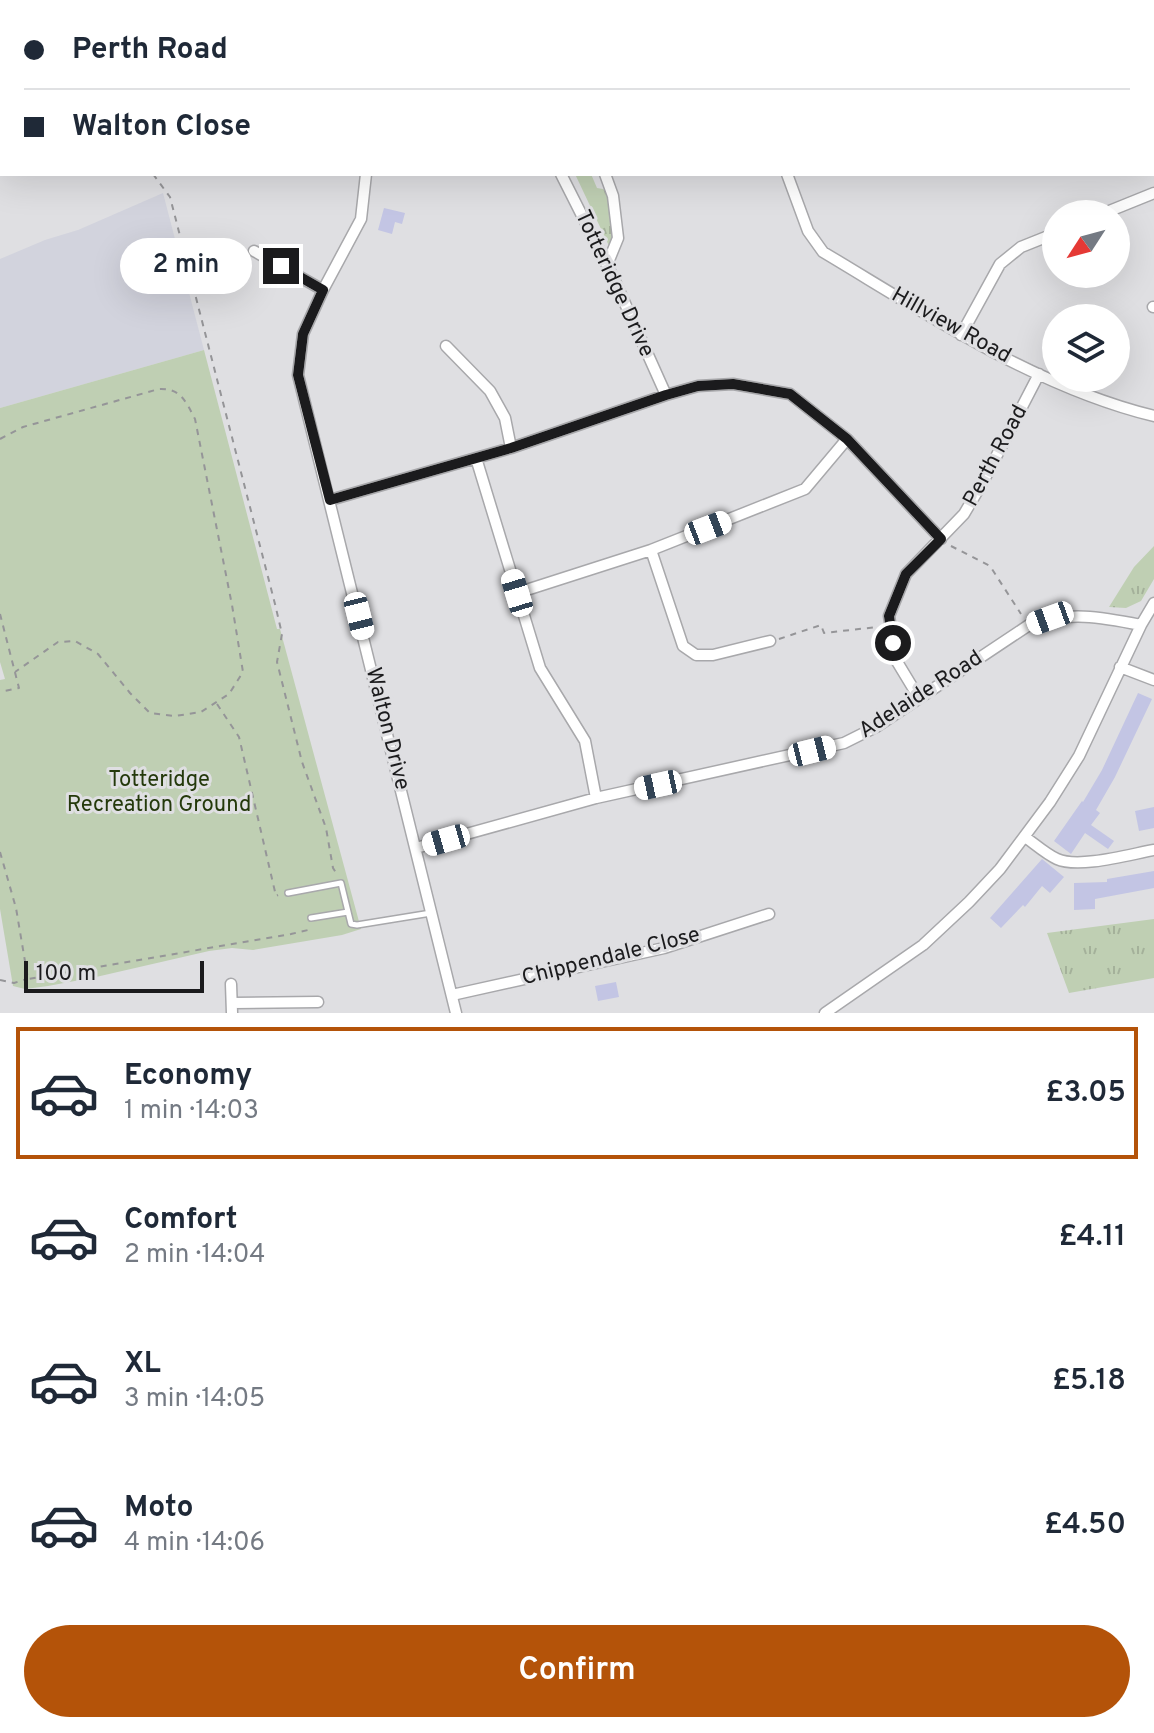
<!DOCTYPE html>
<meta charset="utf-8">
<style>
:root{--surface:#fff;--page:#f2f2f3;--text:#1f2937;--muted:#747a83;--line:#e0e1e3;--accent:#b45309}
body{margin:0;font-family:Overpass,sans-serif;background:var(--page);color:var(--text);height:100vh;display:flex;flex-direction:column;font-size:30px;white-space:nowrap}
*{box-sizing:border-box;margin:0}
p{font-size:26px;color:var(--muted)}
.icon{flex:none;width:44px;height:44px;fill:none;stroke:currentColor;stroke-width:2;stroke-linecap:round;stroke-linejoin:round}
.map{position:relative;height:1013px;overflow:hidden}
.drawer{display:flex;flex-direction:column;background:var(--surface);flex:1}
.drawer>*{flex:none}
.top-card{position:absolute;left:0px;top:0px;width:1154px;height:176px;box-shadow:0 8px 32px #0002;display:grid;align-content:center;height:176px;padding:0 24px;background:var(--surface)}
.needle{width:52px;rotate:234deg}
.fabs{position:absolute;left:1042px;top:200px;display:grid;gap:16px}
.fabs a{display:grid;place-items:center;width:88px;height:88px;border-radius:50%;background:var(--surface);box-shadow:0 8px 32px #0002;font-size:40px}
.scale{position:absolute;left:24px;bottom:20px;width:180px;box-sizing:border-box;padding-left:8px;border:4px solid #1b1b1d;border-top:0;font-size:22px;line-height:28px;white-space:nowrap;color:#1b1b1d;-webkit-text-stroke:6px #dfdfe2;paint-order:stroke}
.end{position:absolute;width:36px;height:36px;margin:-18px;border:10px solid #1b1b1d;background:#fff;box-shadow:0 0 0 4px #fff}
.from{border-radius:50%}
.bubble{position:absolute;height:56px;border-radius:28px;background:var(--surface);box-shadow:0 8px 32px #0002;font-size:26px;font-weight:600;line-height:56px;text-align:center}
.car{position:absolute;width:24px;height:48px;margin:-24px -12px;border-radius:10px;box-shadow:0 0 6px 2px #0007;background:linear-gradient(#fff 24%,#345 0 40%,#fff 0 76%,#345 0 86%,#fff 0)}
.top-card b{display:flex;align-items:center;gap:28px;height:76px;font-size:30px}
.top-card b+b{border-top:2px solid var(--line)}
.top-card i{width:20px;height:20px;background:var(--text)}
ul{padding:14px 0 0;list-style:none}
li{display:flex;align-items:center;gap:24px;height:132px;margin:0 16px 12px;padding:0 8px;border:4px solid transparent;border-radius:0px}
li div{flex:1}
li b{display:block;font-size:30px}
li em{font-style:normal;font-weight:600}
li.active{border-color:var(--accent)}
li>.icon{width:72px;height:72px;stroke-width:1.5}
.primary-button{display:flex;gap:16px;margin-top:auto;padding:16px 24px}
.primary-button a{flex:1;height:92px;border-radius:48px;background:var(--accent);color:#fff;font-size:32px;font-weight:600;line-height:92px;text-align:center}
.map>svg:first-child{display:block}
</style>
<div class="map">
<svg width="1154" height="1013" viewBox="0 0 1154 1013">
<defs>
<pattern id="grass-tufts" width="24" height="20" patternUnits="userSpaceOnUse" patternTransform="scale(2)"><rect width="24" height="20" fill="#bfcfb3"/><path d="M3 7l-1-3M5 7V3M7 7l1-3M15 17l-1-3M17 17v-4M19 17l1-3" fill="none" stroke="#a4b19a"/></pattern>
</defs>
<rect width="100%" height="100%" fill="#dfdfe2"/>
<path fill="#d2d3dd" d="M163,193L204,350L0,408V259L45,240L78,230Z"/>
<path fill="url(#grass-tufts)" d="M575,174H591L597,188L603,189L607,193L617,242L610,248Z
M1154,546V579L1141,601L1126,608L1109,607L1134,567Z
M1154,919V978L1069,993L1047,933Z"/>
<path fill="#bfcfb3" d="M204,350L277,629H280L361,929L342,935L253,950L232,948L209,951L96,977L48,986L25,989L13,986L0,909V680L5,679L0,662V408Z"/>
<path fill="#c3c5e4" d="M384,208L405,213L402,224L395,222L392,234L378,230Z
M1138,693L1152,699L1115,777L1096,810L1100,813L1091,825L1114,841L1108,849L1085,833L1071,854L1054,841L1082,801L1083,802L1102,770Z
M1154,807V828L1139,831L1135,811Z
M1042,859L1064,877L1050,893L1042,886L1025,907L1023,905L1001,928L990,918Z
M1154,871V888L1095,899V909L1074,910V883L1107,882V879Z
M616,982L619,997L598,1001L595,986Z"/>
<g fill="none" stroke-linecap="round" stroke-linejoin="round">
<defs>
<path id="service" d="M288,893L341,883L351,924L357,925L431,913
M311,918L348,912"/>
<path id="minor" d="M127,0L128,2
M290,0L291,2
M483,0L484,2
M711,0L712,2
M911,0V2
M1148,2L1153,0
M0,162L2,161
M366,174L361,219L323,290L303,334L298,375L456,1013
M561,174L614,279L666,395
M605,174L613,196L618,238L607,265
M787,174L808,231L823,252C927,314 1035,387 1154,416
M1102,214L1154,193
M254,251L323,290
M1153,307H1154
M961,335L1000,264L1021,247L1056,233
M446,346L490,391L505,418L511,448
M476,458L540,668L585,741L596,798
M330,500L511,448L666,395L698,386L733,384L790,394L847,439L941,539
M651,550L683,646L696,655H713L770,641
M517,593L651,550L805,489L847,439
M1120,667L1154,680
M919,698L896,660L889,616L906,574L964,514L984,480L1039,374
M1025,837C1035,844 1046,854 1057,859C1079,869 1131,854 1154,850
M416,848L596,798L844,743L876,727L1029,625C1068,611 1101,617 1141,625
M231,984L232,1013
M452,995L664,948L769,914
M233,1003L318,1002
M825,1013L923,945L969,902L1000,869L1050,802L1079,756L1141,625L1154,603"/>
</defs>
<use href="#service" stroke="#a8a8ab" stroke-width="8"/>
<use href="#minor" stroke="#a8a8ab" stroke-width="13"/>
<path stroke="#959598" stroke-width="2" stroke-dasharray="6 6" stroke-linecap="butt" d="M36,0V2
M153,174L170,197L275,604L282,634L277,662L302,762L326,828L333,868L338,876
M193,285L249,259
M0,439L23,427L159,389C181,388 186,402 195,419L232,605L243,672L229,694L201,712L175,716L150,713L130,693L98,654L75,641L58,642L15,672
M951,546L990,566L1021,614
M0,614L19,688L0,692
M779,639L821,625L824,633L877,627
M217,704L239,737L276,896L278,895
M0,852L16,908L28,979L291,934L308,930V927
M0,980L14,983L27,979"/>
<use href="#service" stroke="#fff" stroke-width="5"/>
<use href="#minor" stroke="#fff" stroke-width="10"/>
</g>
<g fill="none" stroke-linecap="round" stroke-linejoin="round">
<path stroke="#1b1b1d" stroke-width="10" d="M281,266L323,290L303,334L298,375L330,500L511,448L666,395L698,386L733,384L790,394L847,439L941,539L906,574L889,616L893,643"/>
</g>
<g text-anchor="middle" dominant-baseline="central" stroke-width="6" stroke-linejoin="round" paint-order="stroke">
<g font-size="22" fill="#1b1b1d" stroke="#dfdfe2">
<text transform="translate(614 284) rotate(65)">Totteridge Drive</text>
<text transform="translate(951 326) rotate(29)">Hillview Road</text>
<text transform="translate(996 456) rotate(-62)">Perth Road</text>
<text transform="translate(921 695) rotate(-33)">Adelaide Road</text>
<text transform="translate(387 729) rotate(76)">Walton Drive</text>
<text transform="translate(611 957) rotate(-14)">Chippendale Close</text>
</g>
<g font-size="22" fill="#24390b" stroke="#dfdfe2">
<text x="159" y="780">Totteridge<tspan x="159" dy="25">Recreation Ground</tspan></text>
</g>
</g>
</svg>
<div class="fabs">
<a><svg class="needle" viewBox="-14 -14 28 28"><path d="M0-13l5 13h-10z" fill="#e53935"/><path d="M0 13l5-13h-10z" fill="#747a83"/></svg></a>
<a><svg class="icon" aria-label="layers" viewBox="0 0 24 24"><path d="M12 4l9 5-9 5-9-5zM3 14l9 5 9-5"/></svg></a>
</div>
<div class="scale">100 m</div>
<i class="end from" style="left:893px;top:643px"></i>
<i class="end" style="left:281px;top:266px"></i>
<div class="bubble" style="left:120px;top:238px;width:132px">2 min</div>
<i class="car" style="left:708px;top:528px;rotate:69deg"></i>
<i class="car" style="left:517px;top:593px;rotate:343deg"></i>
<i class="car" style="left:359px;top:616px;rotate:166deg"></i>
<i class="car" style="left:1050px;top:618px;rotate:250deg"></i>
<i class="car" style="left:812px;top:751px;rotate:76deg"></i>
<i class="car" style="left:658px;top:785px;rotate:258deg"></i>
<i class="car" style="left:446px;top:840px;rotate:254deg"></i>
<div class="top-card">
<b><i class="from"></i>Perth Road</b>
<b><i></i>Walton Close</b>
</div>
</div>
<section class="drawer">
<ul>
<li class="active"><svg class="icon" aria-label="car" viewBox="0 0 24 24"><path d="M5 17H2v-5l4-1 3-4h7l3 4 3 1v5h-3M9 17h6M6 11h13"/><circle cx="7" cy="17" r="2"/><circle cx="17" cy="17" r="2"/></svg><div><b>Economy</b><p>1 min · 14:03</p></div><em>£3.05</em></li>
<li><svg class="icon" aria-label="car" viewBox="0 0 24 24"><path d="M5 17H2v-5l4-1 3-4h7l3 4 3 1v5h-3M9 17h6M6 11h13"/><circle cx="7" cy="17" r="2"/><circle cx="17" cy="17" r="2"/></svg><div><b>Comfort</b><p>2 min · 14:04</p></div><em>£4.11</em></li>
<li><svg class="icon" aria-label="car" viewBox="0 0 24 24"><path d="M5 17H2v-5l4-1 3-4h7l3 4 3 1v5h-3M9 17h6M6 11h13"/><circle cx="7" cy="17" r="2"/><circle cx="17" cy="17" r="2"/></svg><div><b>XL</b><p>3 min · 14:05</p></div><em>£5.18</em></li>
<li><svg class="icon" aria-label="car" viewBox="0 0 24 24"><path d="M5 17H2v-5l4-1 3-4h7l3 4 3 1v5h-3M9 17h6M6 11h13"/><circle cx="7" cy="17" r="2"/><circle cx="17" cy="17" r="2"/></svg><div><b>Moto</b><p>4 min · 14:06</p></div><em>£4.50</em></li>
</ul>
<div class="primary-button"><a>Confirm</a></div>
</section>
